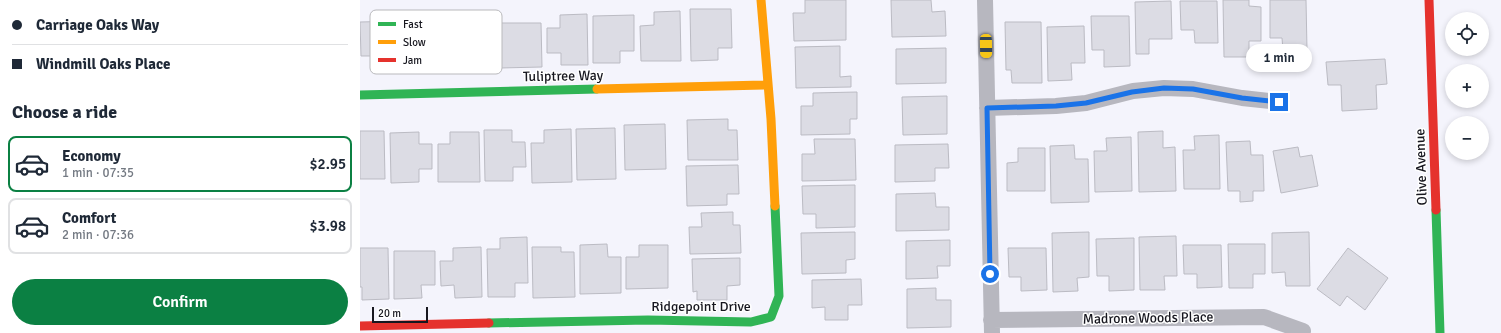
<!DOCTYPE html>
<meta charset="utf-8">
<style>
:root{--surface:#fff;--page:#f6f6f7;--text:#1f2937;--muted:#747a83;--line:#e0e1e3;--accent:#0b8043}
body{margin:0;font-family:Signika,sans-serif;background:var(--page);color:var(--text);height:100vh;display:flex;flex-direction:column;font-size:15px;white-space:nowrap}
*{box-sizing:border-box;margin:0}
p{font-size:13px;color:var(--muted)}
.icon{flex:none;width:22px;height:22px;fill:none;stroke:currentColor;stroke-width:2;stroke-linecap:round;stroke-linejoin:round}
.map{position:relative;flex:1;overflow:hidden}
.details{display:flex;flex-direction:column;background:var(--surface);width:360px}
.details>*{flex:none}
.guide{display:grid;align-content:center;height:88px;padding:0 12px;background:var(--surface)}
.buttons{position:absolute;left:1085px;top:12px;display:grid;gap:8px}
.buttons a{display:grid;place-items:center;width:44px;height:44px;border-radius:50%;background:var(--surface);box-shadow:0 2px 6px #0003;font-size:20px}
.scale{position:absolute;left:12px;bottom:10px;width:56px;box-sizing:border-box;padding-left:4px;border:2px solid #17171f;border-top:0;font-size:11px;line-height:14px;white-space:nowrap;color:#17171f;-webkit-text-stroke:3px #fff;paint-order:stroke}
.end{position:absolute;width:18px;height:18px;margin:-9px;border:5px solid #1a73e8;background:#fff;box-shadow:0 0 0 2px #fff}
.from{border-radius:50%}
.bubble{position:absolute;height:28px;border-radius:14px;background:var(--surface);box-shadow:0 2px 6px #0003;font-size:13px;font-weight:600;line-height:28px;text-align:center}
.car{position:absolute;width:12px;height:24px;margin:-12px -6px;border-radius:5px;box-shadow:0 0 3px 1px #0007;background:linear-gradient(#f5c518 24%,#345 0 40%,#f5c518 0 76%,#345 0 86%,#f5c518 0)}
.guide b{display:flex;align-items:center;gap:14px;height:38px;font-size:15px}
.guide b+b{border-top:1px solid var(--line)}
.guide i{width:10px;height:10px;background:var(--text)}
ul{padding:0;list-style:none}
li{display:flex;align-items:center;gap:12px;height:56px;margin:0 8px 6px;padding:0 4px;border:2px solid var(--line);border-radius:8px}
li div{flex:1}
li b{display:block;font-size:15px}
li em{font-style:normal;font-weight:600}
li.current{border-color:var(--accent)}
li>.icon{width:36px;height:36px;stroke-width:1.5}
h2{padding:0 12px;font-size:18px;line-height:48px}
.action{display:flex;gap:8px;margin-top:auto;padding:8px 12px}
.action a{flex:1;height:46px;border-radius:24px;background:var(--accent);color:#fff;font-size:16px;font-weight:600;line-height:46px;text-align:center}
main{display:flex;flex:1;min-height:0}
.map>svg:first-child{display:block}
</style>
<main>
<section class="details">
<div class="guide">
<b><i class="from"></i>Carriage Oaks Way</b>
<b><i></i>Windmill Oaks Place</b>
</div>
<h2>Choose a ride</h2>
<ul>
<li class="current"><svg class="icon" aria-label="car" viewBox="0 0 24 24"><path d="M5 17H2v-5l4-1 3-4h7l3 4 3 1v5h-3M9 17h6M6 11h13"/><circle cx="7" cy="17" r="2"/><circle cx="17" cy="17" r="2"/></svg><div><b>Economy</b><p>1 min · 07:35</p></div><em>$2.95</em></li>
<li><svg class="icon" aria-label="car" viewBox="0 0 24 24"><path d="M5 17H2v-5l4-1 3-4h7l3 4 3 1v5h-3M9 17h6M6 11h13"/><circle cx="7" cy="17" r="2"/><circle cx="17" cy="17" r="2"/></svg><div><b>Comfort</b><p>2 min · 07:36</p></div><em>$3.98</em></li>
</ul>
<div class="action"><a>Confirm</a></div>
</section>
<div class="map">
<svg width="1141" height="333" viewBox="0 0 1141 333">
<rect width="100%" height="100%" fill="#f4f4fc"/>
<path fill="#dcdce4" stroke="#bbbbc3" d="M445,0H486V40L434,41L433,13H445Z
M531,0H571L572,12L585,11L586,36L532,37Z
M863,0H889V6L901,7V41H889V57H864Z
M910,0H946L947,50H923L922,38H910Z
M811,1L812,39H789V54H776L775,2Z
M820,1H857L858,43H835L834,30H821Z
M330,9H371L372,48H358V60L331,61Z
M320,11L321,61H281L280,26L294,25V12Z
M227,14L228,65H201V53H187V28H200V15Z
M274,15V51H260V63H233V16Z
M731,16H769L770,66L744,67V50H732Z
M41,21V69H15V56H1L0,22Z
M645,22H681L682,83H652L651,70H646Z
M139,23H181L182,67L140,68Z
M724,26L725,63H711L712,80L688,81L687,27Z
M480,46V77L491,76V87L436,88L435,47Z
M586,48V83L536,84V49Z
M1025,59L1027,84L1016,85L1017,109L982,111L981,85H968L966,62Z
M497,92V119H490V134L441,135V106H453V93Z
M587,96V134L543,135L542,97Z
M368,119V130H377L378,160H328L327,120Z
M305,124L306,169L265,170L264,125Z
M255,128L256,179L217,180L216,129Z
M211,129L212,182L172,183L171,143H184V130Z
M124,130H152V142H165L166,167H153V181H125Z
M0,131H24L25,179H0Z
M803,131V148L815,147L816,191L779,192L778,132Z
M59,132V144H72V169H59V182L31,183L30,133Z
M90,132H119L120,182H78V144H90Z
M859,135L860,189H824L823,150H835L834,136Z
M771,137L772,191L735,192L734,151H747L746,138Z
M454,139H495L496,180L442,181V154H455Z
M890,141L891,155H903L904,191H893V201L880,202V191H868L866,142Z
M588,144L589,168H575V181L535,182V145Z
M714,145L715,159H728L729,202L691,203L690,146Z
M938,147L940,157L952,155L958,186L921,193L913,151Z
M658,148H685V191H647V163L658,162Z
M378,165L379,194H367V205L327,206L326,166Z
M495,185V227L456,228V214H443L442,186Z
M575,193L576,207H589V230L536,231V194Z
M373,212V225H380L381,253L330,254L329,227H342L341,213Z
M495,232V259L486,260V273L442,274L441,233Z
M729,232V277L717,278L718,291L693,292L692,233Z
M949,232L950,286H926L925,272L912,273V233Z
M816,236L817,276H804L805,290H780L779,237Z
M167,237L168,283H155V297H128L127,249H140V238Z
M774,238V290L749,291V276H737L736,239Z
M590,240V266H577L578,278L546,279V241Z
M247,244L248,257H261V293L220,294V245Z
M868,244H905V274H893V288H869Z
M279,245H308V288L266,289V257H279Z
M823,245H861L862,287L837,288V274H824Z
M121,247L122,297L95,298L94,285L81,286L80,261H93V248Z
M172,247H201V252H214L215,297L173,298Z
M0,248H28L29,299L2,300V287H0Z
M648,248H686L687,290L661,291V277H649Z
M988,248L1028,278L1005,310L987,296L980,306L957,289Z
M34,251H75V285H61L62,298L34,299Z
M380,258V285L367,286V300H337V291L333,292L332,259Z
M501,279L502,305H488V320H465V307L452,308V280Z
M576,288V300H591V327L547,328V289Z"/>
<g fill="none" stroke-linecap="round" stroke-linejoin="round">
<path stroke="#b7b7bf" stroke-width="16" d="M625,0L632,333
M627,108L696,106L726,103L773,91L804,88L833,89L882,98L919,102
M631,320L904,317L943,331"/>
<path stroke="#30b455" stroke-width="9" d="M0,95L237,89
M1076,210L1080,333
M129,323L288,320L391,322L411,317L419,296L415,206"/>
<path stroke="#ff9f0a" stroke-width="9" d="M401,0L411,119L415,206
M237,89L407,85"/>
<path stroke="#e5322d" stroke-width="9" d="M1069,0L1076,210
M0,326L129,323"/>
</g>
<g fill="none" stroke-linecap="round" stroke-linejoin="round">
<path stroke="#1a73e8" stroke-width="5" d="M630,274L627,108L696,106L726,103L772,92L804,88L833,89L882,98L919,102"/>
</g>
<g text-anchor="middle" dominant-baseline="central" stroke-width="3" stroke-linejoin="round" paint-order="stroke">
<g font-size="14" fill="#17171f" stroke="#fff">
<text transform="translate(203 76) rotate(-1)">Tuliptree Way</text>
<text transform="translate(1061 167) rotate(-92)">Olive Avenue</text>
<text x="341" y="306">Ridgepoint Drive</text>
<text transform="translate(788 318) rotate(-1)">Madrone Woods Place</text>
</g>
</g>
<rect x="10" y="10" width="132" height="64" rx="6" fill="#fff" stroke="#b9b9bc" stroke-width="1"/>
<rect x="18" y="22" width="18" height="4" fill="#30b455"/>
<rect x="18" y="40" width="18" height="4" fill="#ff9f0a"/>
<rect x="18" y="58" width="18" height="4" fill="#e5322d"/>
<g font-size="11" fill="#17171f">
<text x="43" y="28">Fast</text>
<text x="43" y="46">Slow</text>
<text x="43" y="64">Jam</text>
</g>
</svg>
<div class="buttons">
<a><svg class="icon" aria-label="locate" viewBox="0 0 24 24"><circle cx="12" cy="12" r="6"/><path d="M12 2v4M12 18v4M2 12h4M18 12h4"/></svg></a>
<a>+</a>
<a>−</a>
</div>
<div class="scale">20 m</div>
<i class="end from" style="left:630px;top:274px"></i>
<i class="end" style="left:919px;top:102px"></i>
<div class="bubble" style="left:886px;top:44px;width:66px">1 min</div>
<i class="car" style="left:626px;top:46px;rotate:179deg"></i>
</div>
</main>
